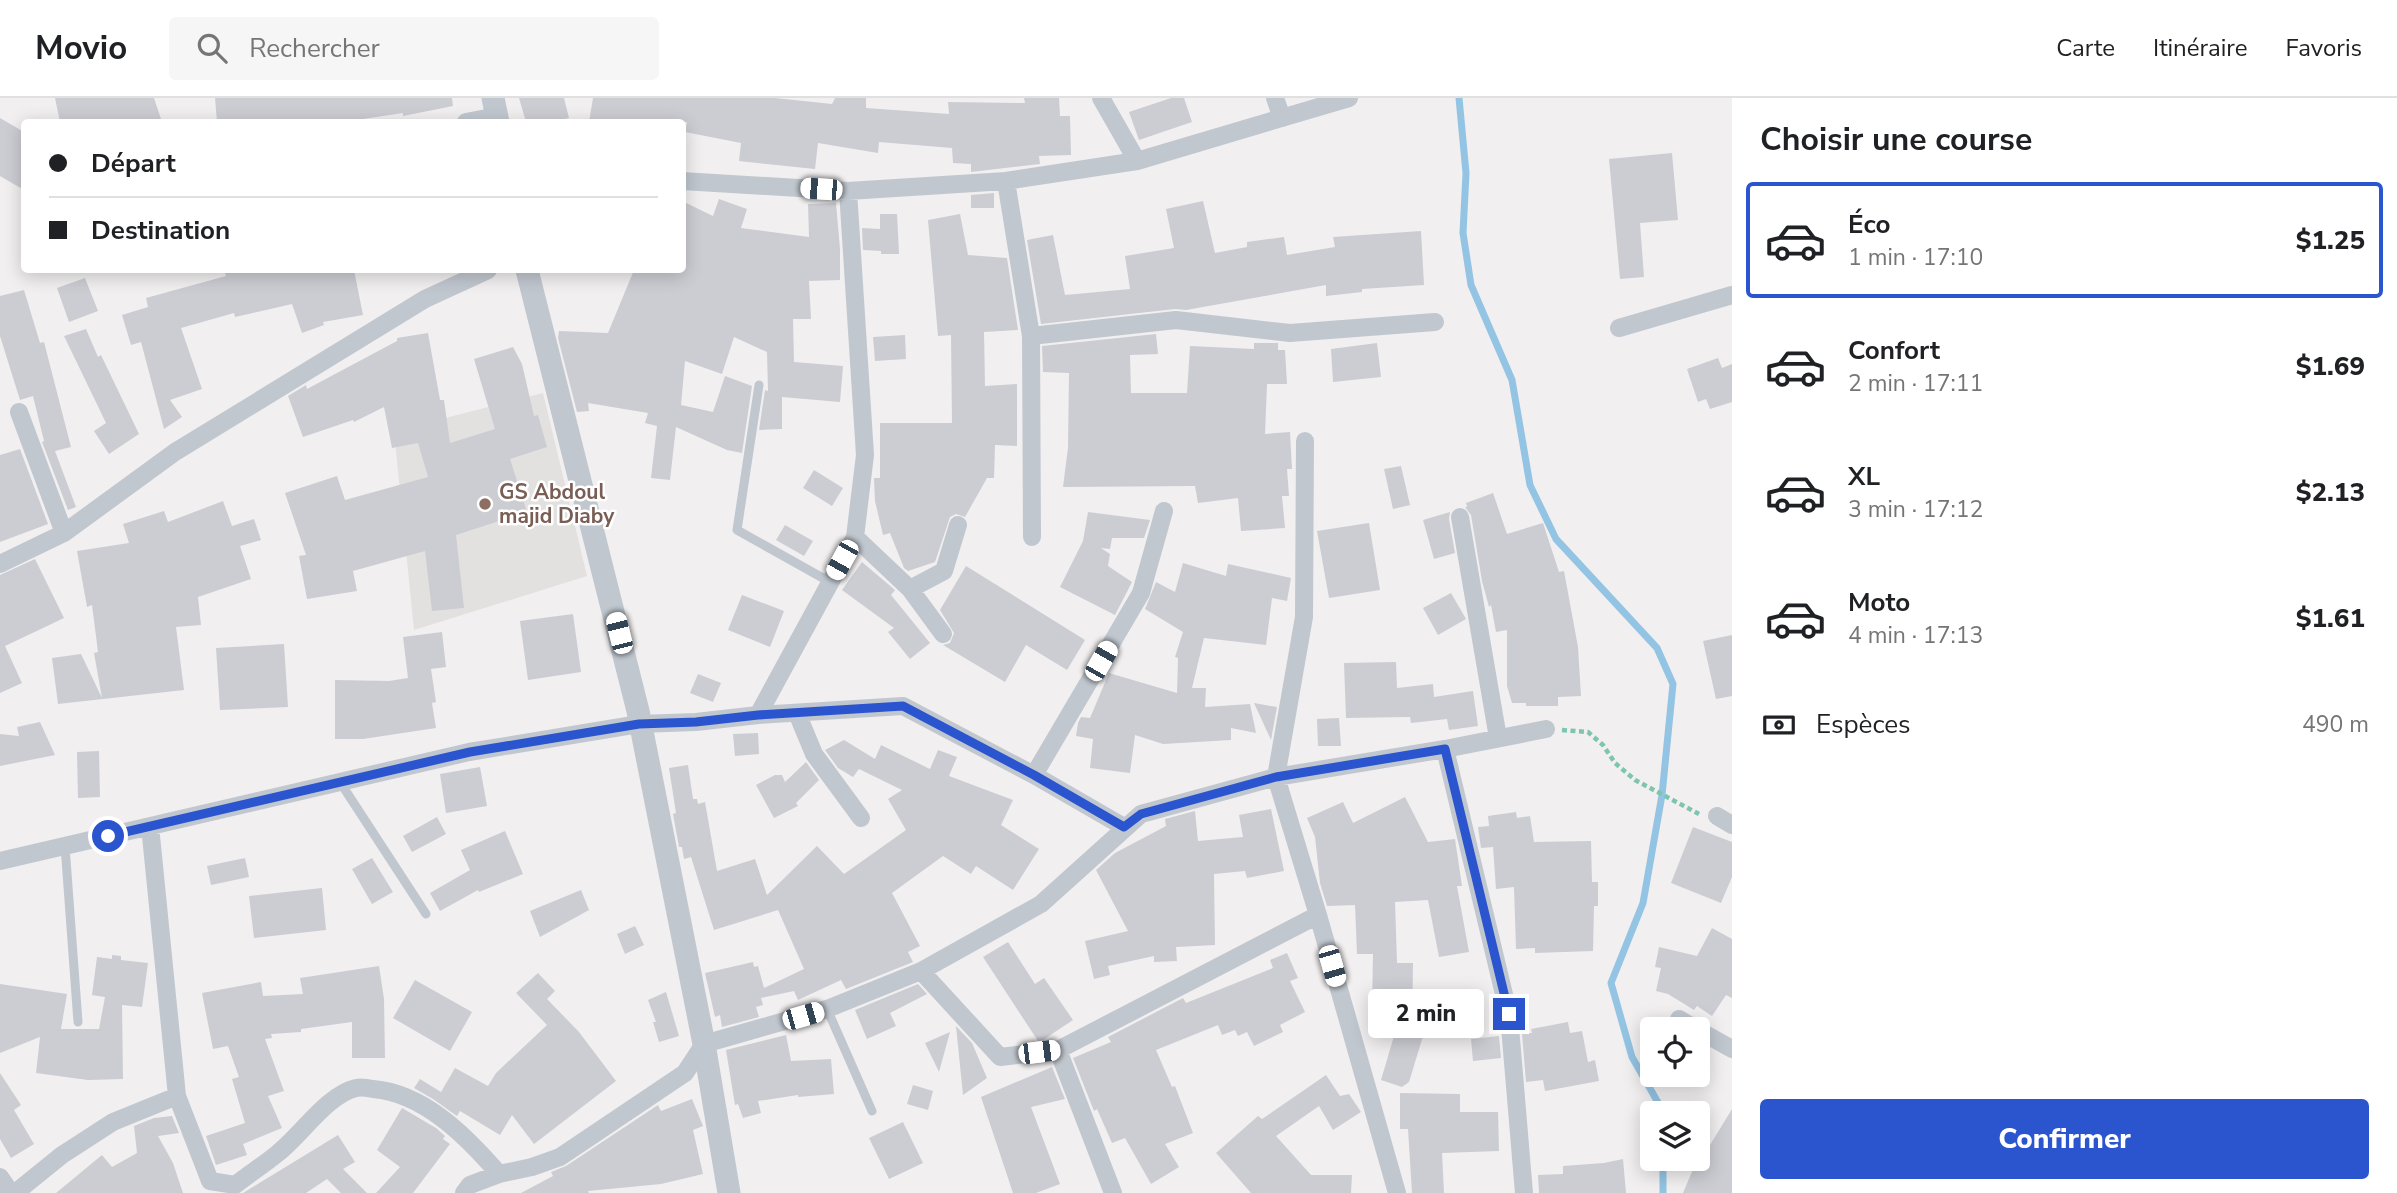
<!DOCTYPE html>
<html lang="fr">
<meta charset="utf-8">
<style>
:root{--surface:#fff;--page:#f6f6f6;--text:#202124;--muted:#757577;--line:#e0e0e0;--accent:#2b54cf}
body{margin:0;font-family:"Nunito Sans",sans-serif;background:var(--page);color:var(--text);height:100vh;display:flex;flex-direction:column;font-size:26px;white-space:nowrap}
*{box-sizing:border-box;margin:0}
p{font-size:23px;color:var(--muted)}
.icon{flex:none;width:38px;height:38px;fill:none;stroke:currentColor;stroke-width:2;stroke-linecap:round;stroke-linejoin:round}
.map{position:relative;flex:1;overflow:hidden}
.details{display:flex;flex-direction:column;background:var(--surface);width:665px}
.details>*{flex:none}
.hud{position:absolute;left:21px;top:21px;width:665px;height:154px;border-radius:7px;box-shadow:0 4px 18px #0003;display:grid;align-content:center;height:154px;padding:0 28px;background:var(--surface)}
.fabs{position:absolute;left:1640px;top:919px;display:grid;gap:14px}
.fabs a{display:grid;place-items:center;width:70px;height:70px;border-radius:7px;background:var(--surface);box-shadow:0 4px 18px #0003;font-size:35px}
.end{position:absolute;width:32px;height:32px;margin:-16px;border:9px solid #2b54cf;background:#fff;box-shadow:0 0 0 4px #fff}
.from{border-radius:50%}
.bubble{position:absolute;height:49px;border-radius:7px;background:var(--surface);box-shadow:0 4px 18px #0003;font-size:23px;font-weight:800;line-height:49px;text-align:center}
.car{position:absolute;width:21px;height:42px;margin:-21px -10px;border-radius:9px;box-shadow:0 0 5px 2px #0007;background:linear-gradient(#fff 24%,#345 0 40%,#fff 0 76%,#345 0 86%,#fff 0)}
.hud b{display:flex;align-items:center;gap:24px;height:66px;font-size:26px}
.hud b+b{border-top:2px solid var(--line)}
.hud i{width:18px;height:18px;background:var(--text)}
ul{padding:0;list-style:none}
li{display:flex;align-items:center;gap:21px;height:116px;margin:0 14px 10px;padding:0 14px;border:4px solid transparent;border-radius:7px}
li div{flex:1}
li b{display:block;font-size:26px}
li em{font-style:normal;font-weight:800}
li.active{border-color:var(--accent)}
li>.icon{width:63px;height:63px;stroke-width:1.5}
h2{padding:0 28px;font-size:32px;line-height:84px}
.pay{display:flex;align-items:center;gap:18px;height:77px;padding:0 28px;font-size:26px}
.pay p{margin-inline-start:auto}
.cta{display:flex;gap:14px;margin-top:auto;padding:14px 28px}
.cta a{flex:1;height:80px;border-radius:7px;background:var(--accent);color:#fff;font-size:28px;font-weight:800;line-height:80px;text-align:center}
header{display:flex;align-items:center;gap:42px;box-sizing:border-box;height:98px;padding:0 35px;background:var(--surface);border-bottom:2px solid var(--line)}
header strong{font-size:33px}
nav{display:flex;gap:38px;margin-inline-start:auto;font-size:24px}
.search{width:490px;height:63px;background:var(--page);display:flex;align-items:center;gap:18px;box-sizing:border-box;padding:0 24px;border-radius:7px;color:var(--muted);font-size:26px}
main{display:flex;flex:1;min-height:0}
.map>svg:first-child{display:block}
</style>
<header>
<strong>Movio</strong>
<div class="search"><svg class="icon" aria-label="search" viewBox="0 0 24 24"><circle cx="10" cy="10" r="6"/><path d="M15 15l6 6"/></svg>Rechercher</div>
<nav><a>Carte</a><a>Itinéraire</a><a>Favoris</a></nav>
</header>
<main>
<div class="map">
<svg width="1732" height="1095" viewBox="0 0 1732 1095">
<rect width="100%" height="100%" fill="#f1efef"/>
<path fill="#e2e1e0" d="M543,295L587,478L414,532L394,333Z"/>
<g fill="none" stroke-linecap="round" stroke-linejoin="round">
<path stroke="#93c4e3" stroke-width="7" d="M1459,0L1466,75L1463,135L1471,187L1512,282L1530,387L1556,441L1657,550L1673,586L1662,697L1643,805L1611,885L1632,959L1664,1015
M1663,1095V1060"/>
</g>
<path fill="#cccdd3" d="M55,0H154L161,21L150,24H60Z
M215,0H452L453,8L403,18V15L343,24H217Z
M519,0H564L569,20L550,24H526Z
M593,0H775L832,6L835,0H866V10L949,16L948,4L1025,5L1024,0H1059L1060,18H1070L1071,57L1039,58L1040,66L971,74V66L953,65L952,50L879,44L878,55L818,45L815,71L739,63L741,45L685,34L687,24H589Z
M1171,0H1184L1192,24L1139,42L1129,14Z
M0,20L24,34V92L0,78Z
M1672,55L1678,122L1640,125L1644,179L1620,181L1609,61Z
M994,95V110H971V97Z
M719,101L747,111L741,130L809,139L808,106L836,105L840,151V182L809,183L811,221H793L794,264L843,268L840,304L782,299V331L759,332L765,292L768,293L767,254L734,239L722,276L685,263L681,307L713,314L725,278L752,288L742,355L727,352L676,329L670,382L651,380L657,328L645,325L648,315L588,305L589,313L577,314L558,240L559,233L608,235L634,172H682V103L713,118Z
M1203,103L1215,155L1247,149V144L1284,139L1287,157L1335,149L1333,139L1421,133L1424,187L1362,191V194L1326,198V187L1186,212L1175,211L1041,226L1027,142L1053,137L1065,197L1130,191L1125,158L1174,150L1166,111Z
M880,116H897L899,156H881V153L863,152L862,130L880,131Z
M960,116L968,157L1007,160L1018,232L984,234L985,288L1017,286V348L995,347L994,380H987L965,419L956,416L950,419L935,464L908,473L904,470L890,435L883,437L875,403L874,380H880V325H952L951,237L938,238L928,122Z
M224,172H354L363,217L323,224L324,227L302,235L292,206L235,219L234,215L181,230L202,291L170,302L182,319L164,331L141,244L131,247L122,217L148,209L146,200L226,178Z
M85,180L98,213L69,224L57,190Z
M24,192L40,245L44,244L71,349L55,353L76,409L68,412L42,344L44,343L33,298L20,302L0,238V198Z
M86,231L98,259L101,257L139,336L109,356L94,333L106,325L64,238Z
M428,235L440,302H444L450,345L495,331L474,261L513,249L522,266L534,318L538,317L547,349L510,361L527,414L456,437L464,510L432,513L425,453L353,473L357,493L307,501L299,458L306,457L285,395L337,378L345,402L428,379L418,345L392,350L384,309L354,324L353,322L303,339L288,298L306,287L307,291L397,243V240Z
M1156,236L1158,256L1130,257L1131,295H1187L1190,248L1254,251V245H1278V252H1285L1287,286H1267L1265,336L1290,334L1292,371H1287L1289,398H1282L1285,430L1241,433L1238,400L1198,405L1195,388L1063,389L1068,350L1069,275L1043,274L1042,248Z
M905,237L906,261L875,263L873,239Z
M1377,245L1381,279L1333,284L1331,251Z
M1718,260L1722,270L1732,266V304L1710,311L1706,301L1698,304L1687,271Z
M20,351L48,426L0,444V357Z
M1401,368L1410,407L1393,411L1384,371Z
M814,372L843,390L832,408L803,390Z
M1493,395L1507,436L1543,425L1559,474L1564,473L1578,549L1581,598L1558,599V608H1526V605H1512L1507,588V532L1496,534L1491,507L1489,509L1482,483L1471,417L1465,409H1467L1466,405Z
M223,403L232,428L254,421L261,442L240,448L251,481L198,499L201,527L176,529L184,592L58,606L52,560L81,556L102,600L94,555L98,554L92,507L87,509L77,453L129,445L123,426L164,413L168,424Z
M1088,414L1150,422L1144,440H1112L1110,451L1101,450L1110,456L1108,468L1132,484L1115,517L1060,489L1083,443Z
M1450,414L1449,421L1455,455L1434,461L1423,422Z
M1369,425L1380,492L1329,500L1317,433Z
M785,427L813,443L804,458L776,442Z
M35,461L64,520L5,548L22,585L0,595V477Z
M862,464L895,492L891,497L930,545L910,561L888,534L894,530L842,492Z
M1183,465L1226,478L1228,466L1291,480L1287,503L1272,500L1266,547L1204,540L1192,590H1206L1205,609L1250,606L1256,635L1231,630V642L1163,646L1135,637L1130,675L1090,670L1093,641L1076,638L1078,625L1081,619L1090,620L1109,575L1177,595L1178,560L1175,559L1183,534L1145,511L1156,484L1175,494Z
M966,468L1085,542L1067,572L1026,547L1005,584L943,547L950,545L954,535L940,512Z
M1451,495L1466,521L1438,537L1423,510Z
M742,497L784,513L770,549L728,532Z
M573,516L581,574L528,582L520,523Z
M442,534L446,569L431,571L436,604L432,605L436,630L363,641H335V582L389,583L408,580L403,539Z
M1732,537V598L1716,601L1703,543Z
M284,546L288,609L220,612L216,550Z
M1396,564L1397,590L1433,586L1434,599L1473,593L1478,628L1449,632L1447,621L1411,625L1410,619L1346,620L1344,565Z
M698,576L721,585L713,604L690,595Z
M1254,605L1277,609L1271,642Z
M1339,620L1341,648H1318L1317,621Z
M40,624L55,657L0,668V636L19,638L17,629Z
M758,635L759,656L735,658L733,636Z
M844,642L875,661L881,647L930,671L938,652L957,659L949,678L1013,702L1001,727L1039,751L1013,792L976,768L971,776L943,758L892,795L920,848L908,854L913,864L846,891L841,882L798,902L794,893L761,900L763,907L756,909L759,919L722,929L720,917L715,919L705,875L753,864L754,869L758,868L764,890L804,871L778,812L714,832L691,759L684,761L682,749H679L673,716L676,715L669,670L688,667L693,701H697L698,706L705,704L717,773L755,761L767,797L817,748L844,776L906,732L888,701L902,692L859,671L853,679L838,670L825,652Z
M99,653L100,699L78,700L77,654Z
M806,664L819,682L796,705L798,708L774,720L756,687L775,677H782L785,684Z
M480,669L487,708L446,715L440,676Z
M1405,699L1428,744L1455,741L1462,788H1457L1469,854L1439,859L1428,802L1395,804L1397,865H1413L1412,935L1423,938L1409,984L1402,989L1381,982L1402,911L1372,910L1373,856H1357L1355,807L1327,808L1320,785L1315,739L1307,720L1343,704L1353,725Z
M1271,711L1284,773L1247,780L1245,773L1214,776L1215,847L1176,849L1177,863L1154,864V858L1108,868L1110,877L1094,881L1085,843L1128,833L1096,772L1115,755L1166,728L1165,721L1195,713L1198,743L1243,739L1239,717Z
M1516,714L1517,720L1530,718L1534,744L1591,743L1592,784H1598V808H1594L1593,853L1535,855V850L1516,851L1514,789L1496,791L1493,749L1481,750L1478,729L1489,728L1488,718Z
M437,719L446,736L412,754L403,738Z
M1693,729L1732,744V779L1721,805L1671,785Z
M505,733L523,776L479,794L478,792L440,813L430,795L470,772L461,752Z
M245,760L249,779L211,787L207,768Z
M372,760L393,794L372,806L352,771Z
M322,790L326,832L254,840L249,798Z
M581,792L589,812L540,839L530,813Z
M635,828L644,847L625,856L617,836Z
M1712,830L1732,841V900L1726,897L1712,918L1697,908L1694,912L1668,896L1656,893L1661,870L1655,869L1659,849L1697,858Z
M1008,844L1035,886L1044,880L1073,922L1043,942L1038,943L983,859Z
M1287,855L1298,880L1290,883L1305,914L1280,927L1283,934L1254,948L1247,934L1238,938L1235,932L1222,937L1218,927L1156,952L1172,989L1175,988L1193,1035L1165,1046L1179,1069L1151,1086L1125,1040L1112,1045L1097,1011L1094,1013L1073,960L1111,944L1108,939L1183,900L1186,905L1273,870L1270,862Z
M112,857L121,858V862L148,865L142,909L122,907L123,981L88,982L36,975L40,939L0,955V886L67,896L61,931H99L105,899L92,897L97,859L112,861Z
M379,868L384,901L385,960H352V924L301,931V934L271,936L272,940L265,941L284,993L268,998L282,1030L243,1046L247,1057L216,1067L206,1038L245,1025L232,981L239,979L228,948L213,951L202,895L261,884L263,898L303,896L300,880Z
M538,875L555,893L547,901L579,934L616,983L534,1046L512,1017L500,1037L460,1013L457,1018L433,1001L414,990L420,981L441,994L455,970L488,988L496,975L547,927L516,895Z
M415,882L472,914L450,953L393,920Z
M918,886L927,896L890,915L896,928L867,941L855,912Z
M666,894L679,938L659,944L653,924H656L648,902Z
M1568,924L1570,935L1582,933L1588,964L1595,962L1599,983L1545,993L1543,982L1526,984L1522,936L1532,935L1531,931Z
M956,928L972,945L987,980L963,997Z
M950,934L939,974L925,945Z
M786,937L791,963L831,961L834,996L798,999V997L758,1003L761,1015L743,1020L738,1006L735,1007L726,952Z
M1499,938L1501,960L1473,963L1471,941Z
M1052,969L1065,1001L1031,1009L1060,1086L1036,1095H1013L981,999Z
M0,975L21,1007L14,1012L34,1046L11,1060L0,1041Z
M1326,977L1340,998L1349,996L1361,1014L1333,1032L1319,1008L1276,1038L1311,1077H1352L1351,1095H1251L1216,1055L1258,1018L1262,1021Z
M913,987L933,993L928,1012L907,1006Z
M1400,995L1460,996V1014H1498L1499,1053L1442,1055L1444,1095H1412L1408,1031H1400Z
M692,1001L703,1028L693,1032L703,1076L661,1086L588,1093L589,1095H521L553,1078L551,1074L566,1068L658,1007L661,1013Z
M402,1010L436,1030L445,1038L443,1041L450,1046L413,1095H376L400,1069L377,1052Z
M1732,1011V1095H1683L1694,1069L1696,1070Z
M172,1018L179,1035L158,1038L173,1065L183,1095H56L102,1057L112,1069L137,1055L134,1028L154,1020Z
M903,1024L923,1065L889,1081L869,1040Z
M338,1037L355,1064L343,1071L367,1095H341L327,1081L306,1095H243Z
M1623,1061L1626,1095H1539L1538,1077L1563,1076V1068L1604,1065Z"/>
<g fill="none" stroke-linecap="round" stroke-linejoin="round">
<path stroke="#7dc5af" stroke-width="4.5" stroke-dasharray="5 3.5" stroke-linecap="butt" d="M1562,632L1588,634L1603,647L1615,665L1635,682L1699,716"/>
<path stroke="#c1c7cf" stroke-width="9" d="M759,287L737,432L830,484
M340,684L426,816
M65,748L78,924
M827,911L872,1013"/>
<path stroke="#c1c7cf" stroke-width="18" d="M1101,0L1137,63
M1275,0L1282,20
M466,24L497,18
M682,83L848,93L1006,83L1137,63L1349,0
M1006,83L1031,238L1176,222L1290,235L1435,224
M1619,230L1732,197
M1031,238L1032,439
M19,314L64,435
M1305,343L1304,519L1276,679L1318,817L1397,1095
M1460,419L1498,640
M855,439L910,491L943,536
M0,466L64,435L175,354L425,201L488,172
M910,491L944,473L958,427
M797,615L814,656L861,720
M758,617L903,608L1034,677L1124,729
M1445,651L1509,917L1524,1095
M1034,677L1141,495L1164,413
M1717,718L1732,727
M150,728L177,998L210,1083L235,1087C249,1076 265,1066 278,1055C302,1036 327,997 356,990C361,989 368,990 373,991C424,995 467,1039 499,1076
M0,763L469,654L639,626L696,624L758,617L855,439L865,357L848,93
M921,873L1000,959L1058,952L1318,817
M1679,921L1696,931
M1698,932L1732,951
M1058,952L1113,1095
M0,1079L11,1095
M15,1095L62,1057L113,1024L177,998
M464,1095L470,1087L499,1076L532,1069L560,1059L685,975L704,946L827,911L921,873L1041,806L1141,716L1276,679L1445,651L1546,631"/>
<path stroke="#c1c7cf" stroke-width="23" d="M493,0L498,24
M527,172L638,613L704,946L729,1095"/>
</g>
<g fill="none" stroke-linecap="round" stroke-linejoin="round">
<path stroke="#2b54cf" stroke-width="9" d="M108,738L470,654L639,626L696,624L758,617L903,608L1034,677L1124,729L1141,716L1276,679L1445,651L1509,916"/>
</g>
<circle fill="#8d6e63" stroke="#fff" stroke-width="2.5" cx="485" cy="406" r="7"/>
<g text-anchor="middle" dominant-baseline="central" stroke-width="5" stroke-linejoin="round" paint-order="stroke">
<g font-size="21" font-weight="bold" fill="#785e54" stroke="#fff" text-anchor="start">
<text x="499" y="394">GS Abdoul<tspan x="499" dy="24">majid Diaby</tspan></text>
</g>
</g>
</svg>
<div class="fabs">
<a><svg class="icon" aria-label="locate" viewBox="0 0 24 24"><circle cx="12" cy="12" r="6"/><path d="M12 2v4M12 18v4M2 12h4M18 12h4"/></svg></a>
<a><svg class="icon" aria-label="layers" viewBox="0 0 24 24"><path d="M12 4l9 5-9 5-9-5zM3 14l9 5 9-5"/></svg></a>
</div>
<i class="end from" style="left:108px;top:738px"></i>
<i class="end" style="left:1509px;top:916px"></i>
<div class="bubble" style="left:1368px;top:891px;width:116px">2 min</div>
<i class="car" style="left:821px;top:91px;rotate:274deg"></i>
<i class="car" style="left:842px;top:462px;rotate:209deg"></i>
<i class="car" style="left:619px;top:535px;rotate:346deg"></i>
<i class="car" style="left:1101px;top:563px;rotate:30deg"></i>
<i class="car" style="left:1332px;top:868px;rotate:164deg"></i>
<i class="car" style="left:803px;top:918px;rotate:74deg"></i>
<i class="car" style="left:1039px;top:954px;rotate:83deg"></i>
<div class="hud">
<b><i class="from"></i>Départ</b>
<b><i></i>Destination</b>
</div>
</div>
<section class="details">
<h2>Choisir une course</h2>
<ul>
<li class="active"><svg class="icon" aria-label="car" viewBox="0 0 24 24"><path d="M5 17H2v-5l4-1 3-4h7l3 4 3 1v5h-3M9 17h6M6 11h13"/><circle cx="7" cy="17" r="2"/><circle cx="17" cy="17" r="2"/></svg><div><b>Éco</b><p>1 min · 17:10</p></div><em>$1.25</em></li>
<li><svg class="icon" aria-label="car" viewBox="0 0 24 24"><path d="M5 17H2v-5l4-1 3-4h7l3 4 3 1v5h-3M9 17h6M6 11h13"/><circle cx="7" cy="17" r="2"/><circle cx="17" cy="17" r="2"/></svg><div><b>Confort</b><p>2 min · 17:11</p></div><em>$1.69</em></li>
<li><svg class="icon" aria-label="car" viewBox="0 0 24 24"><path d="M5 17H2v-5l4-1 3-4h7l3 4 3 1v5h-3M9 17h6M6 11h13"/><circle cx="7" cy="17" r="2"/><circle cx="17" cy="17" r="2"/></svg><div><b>XL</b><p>3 min · 17:12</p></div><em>$2.13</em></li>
<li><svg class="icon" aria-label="car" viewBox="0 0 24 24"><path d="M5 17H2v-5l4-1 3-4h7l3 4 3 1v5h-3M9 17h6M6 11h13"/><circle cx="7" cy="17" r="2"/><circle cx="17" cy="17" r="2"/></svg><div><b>Moto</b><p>4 min · 17:13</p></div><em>$1.61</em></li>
</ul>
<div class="pay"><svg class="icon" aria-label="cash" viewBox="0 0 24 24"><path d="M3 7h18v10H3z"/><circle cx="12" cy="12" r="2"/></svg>Espèces<p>490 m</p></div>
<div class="cta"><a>Confirmer</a></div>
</section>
</main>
